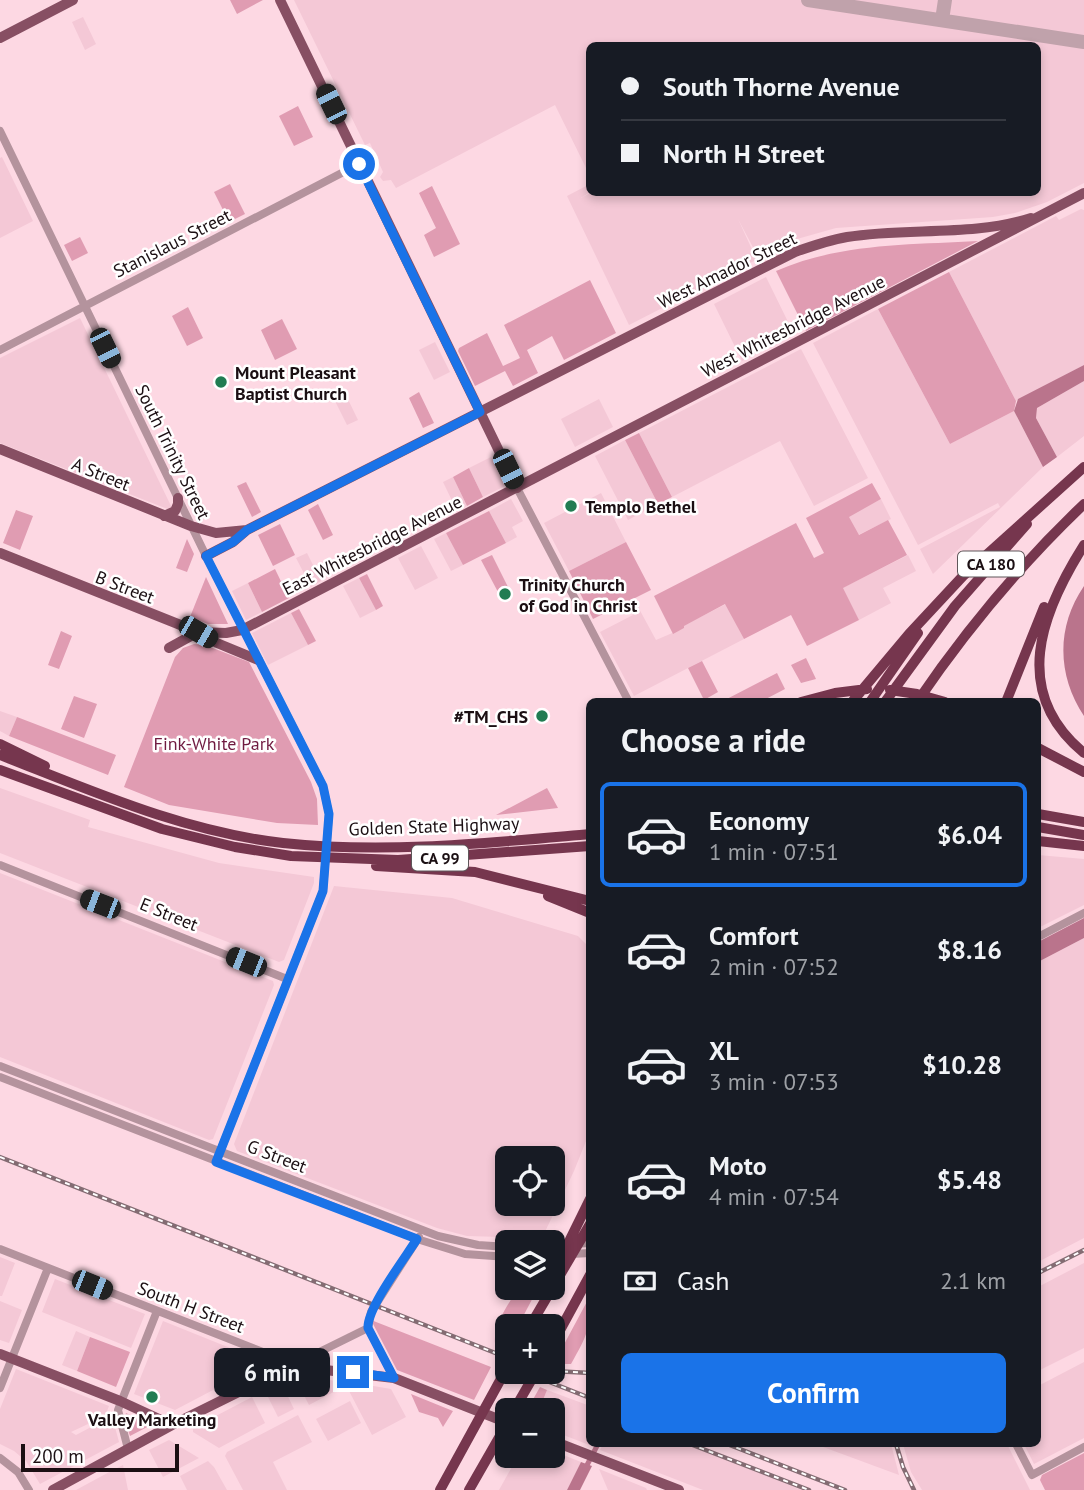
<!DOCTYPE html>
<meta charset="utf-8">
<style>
:root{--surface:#171b24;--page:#242831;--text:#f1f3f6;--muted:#9ea1a6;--line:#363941;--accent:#1a73e8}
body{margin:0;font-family:"PT Sans",sans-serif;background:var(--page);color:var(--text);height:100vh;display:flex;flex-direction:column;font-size:26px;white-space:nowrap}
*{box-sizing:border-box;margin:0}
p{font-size:23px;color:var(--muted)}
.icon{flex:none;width:38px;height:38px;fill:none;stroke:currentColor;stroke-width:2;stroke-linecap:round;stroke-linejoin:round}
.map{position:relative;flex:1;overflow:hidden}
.sheet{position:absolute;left:586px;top:698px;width:455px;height:749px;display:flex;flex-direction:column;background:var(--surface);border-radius:10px;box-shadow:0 4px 10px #0003}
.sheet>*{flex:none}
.banner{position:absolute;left:586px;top:42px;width:455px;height:154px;border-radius:10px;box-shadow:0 4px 10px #0003;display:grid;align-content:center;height:154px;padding:0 35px;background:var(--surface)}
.fabs{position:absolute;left:495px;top:1146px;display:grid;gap:14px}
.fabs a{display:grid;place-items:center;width:70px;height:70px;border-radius:10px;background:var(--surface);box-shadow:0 4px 10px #0003;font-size:35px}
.scale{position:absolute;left:21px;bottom:18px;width:158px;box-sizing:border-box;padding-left:7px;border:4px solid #1b0f13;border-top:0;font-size:19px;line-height:24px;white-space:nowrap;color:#1b0f13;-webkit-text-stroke:5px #fff;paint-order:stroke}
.end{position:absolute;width:32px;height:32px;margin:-16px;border:9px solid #1a73e8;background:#fff;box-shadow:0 0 0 4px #fff}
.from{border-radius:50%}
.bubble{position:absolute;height:49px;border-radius:10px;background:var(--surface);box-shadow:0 4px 10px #0003;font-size:23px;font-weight:700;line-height:49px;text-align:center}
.car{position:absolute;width:21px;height:42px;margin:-21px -10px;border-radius:9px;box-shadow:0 0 5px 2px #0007;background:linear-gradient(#222 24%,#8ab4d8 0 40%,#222 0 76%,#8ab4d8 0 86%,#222 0)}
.banner b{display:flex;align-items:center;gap:24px;height:66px;font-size:26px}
.banner b+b{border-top:2px solid var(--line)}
.banner i{width:18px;height:18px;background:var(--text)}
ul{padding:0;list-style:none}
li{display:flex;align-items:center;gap:21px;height:105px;margin:0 14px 10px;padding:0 21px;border:4px solid transparent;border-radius:10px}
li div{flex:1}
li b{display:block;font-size:26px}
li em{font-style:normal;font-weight:700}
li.selected{border-color:var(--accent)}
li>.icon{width:63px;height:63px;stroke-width:1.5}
h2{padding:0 35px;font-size:32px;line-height:84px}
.pay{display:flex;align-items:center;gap:18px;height:77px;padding:0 35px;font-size:26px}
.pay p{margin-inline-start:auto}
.primary-button{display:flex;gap:14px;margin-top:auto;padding:14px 35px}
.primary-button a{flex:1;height:80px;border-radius:10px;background:var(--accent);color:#fff;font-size:28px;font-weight:700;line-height:80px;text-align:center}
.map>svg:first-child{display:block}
</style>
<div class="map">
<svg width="1084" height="1490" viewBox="0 0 1084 1490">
<rect width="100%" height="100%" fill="#fdd8e3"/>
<path fill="#f4c8d6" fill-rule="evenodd" d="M294,0H1084V183L1047,202L1015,213L993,217L836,228L797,239L768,252L766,249L756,253L738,219L756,258V260L629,325L567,196L590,184V192L581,198L592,192H1038V46H590V176L555,105L396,188L391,180L383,181L380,177L383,172L370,143L365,145Z
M83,17L96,44L85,50L72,22Z
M2,157L33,221L0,238V158Z
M1081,209L1084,210V365L1016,401L949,272L1056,216L1059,220Z
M766,277L794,334L742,361L714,304Z
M878,309L950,444L1014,411L1043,467L933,574L920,549L1000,507L998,503L918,545L813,343Z
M80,318L172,508L170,510L0,443V358Z
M435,342L450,372L434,380L419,350Z
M801,349L868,478L814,506L780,441L672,497L639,433Z
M1084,381V436L1057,457L1036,418L1037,408Z
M343,389L358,420L347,425L332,395Z
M599,399L613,427L575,447L561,419Z
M625,440L658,504L628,520L595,456Z
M491,457L505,486L483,497L469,468Z
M453,477L467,506L457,511L443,482Z
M601,493L626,542L569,571L544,523Z
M511,499L523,521L512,527L517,537L506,543L489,511Z
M881,499L891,519L858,535L848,516Z
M446,533L463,565L451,571L434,539Z
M421,546L438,578L415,590L398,558Z
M307,553L321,581L311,587L296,558Z
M908,555L916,571L883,588L891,603L859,620L842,588Z
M359,578L376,610L360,618L343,586Z
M248,583L262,612L246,620L232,591Z
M726,604L744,639L634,696L600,632L633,615L630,609L637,605L656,640L684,628L683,626Z
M291,613L308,645L268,665L252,633Z
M0,711L17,717L9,736L0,731Z
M0,788L90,820L88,827L219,863L314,877V883L284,960L279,962L0,853Z
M1038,855L1084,859V905L1038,928Z
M0,873L273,981L274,985L213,1139L209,1140L0,1057Z
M334,886L452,898L578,936L590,948V1131L574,1171L542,1238L467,1236L437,1228L237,1151L234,1144ZM553,1158V1204H508V1158Z
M1084,938V1238L1038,1262V962Z
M0,1257L15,1263L2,1296H0Z
M1084,1263V1348L1038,1371V1287Z
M55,1279L145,1314L131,1348L42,1312Z
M0,1301L22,1310L9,1343L0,1340Z
M163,1321L255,1358L259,1366L175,1410L134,1394Z
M76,1331L90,1337L77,1371L62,1365Z
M1084,1362V1438L1034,1464L1024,1444H1038V1386Z
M16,1369L109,1406L105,1416L71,1432L76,1435L112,1416L119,1442L40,1484L26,1461L14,1451L0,1444V1409Z
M294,1376L346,1382L345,1386L309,1405Z
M281,1382L294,1409L278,1417L265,1391Z
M350,1382L391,1389L406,1417L372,1435L348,1389Z
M547,1390L590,1406V1444H593L592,1446L553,1431V1410H539Z
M252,1397L265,1423L219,1448L193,1432V1428Z
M350,1401L361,1423L328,1441L316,1419Z
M298,1415L312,1442L273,1462L287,1490H243L225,1456L227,1452Z
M169,1440L199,1458L163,1477L149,1450Z
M603,1444H685L802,1490H703L600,1450Z
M815,1444H891L899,1475Z
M903,1444H1007L1030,1490H922L911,1472Z
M553,1451L581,1462L567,1490H499L518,1456H553Z
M208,1461L214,1467L227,1490H187L180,1476Z
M123,1465L128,1490H76L113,1470Z
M599,1469L646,1488L647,1490H608Z"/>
<path fill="#e09cb2" d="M230,0H263L237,14Z
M298,106L313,137L294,146L279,116Z
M230,184L245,214L229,222L214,192Z
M432,186L460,244L434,257L424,235L436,228L419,193Z
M80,237L88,253L72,261L64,245Z
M978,241L806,331L776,271C840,243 909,245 978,241Z
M949,272L1016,401L1014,411L950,444L878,309Z
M590,280L616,333L564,360L552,336L527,350L538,373L513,386L505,371L475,386L458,351L459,348L487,333L503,366L520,358L504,325Z
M188,307L203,338L187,346L172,316Z
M282,319L297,349L275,360L261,330Z
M419,392L434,423L423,428L409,398Z
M639,433L672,497L658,504L625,440Z
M469,468L483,497L467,506L453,477Z
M246,482L261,512L252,517L237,486Z
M872,483L881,499L849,517L859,535L888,520L907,555L843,588L859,620L807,646L791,615L744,639L725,604L684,626V628L673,634L654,596L796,523L814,558L824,553L806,518Z
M318,504L333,535L323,540L308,510Z
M16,510L33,516L20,550L3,543Z
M489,511L506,543L463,565L446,533Z
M280,524L295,555L273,566L258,535Z
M187,539L194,554L187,572L176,568Z
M626,542L651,590L593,619L569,571Z
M492,555L508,587L498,592L481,560Z
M275,569L289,598L262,612L248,583Z
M367,574L383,606L376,610L359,578Z
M206,577L228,624H208L190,617Z
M299,609L316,641L308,645L291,613Z
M61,631L72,636L59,669L48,665Z
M194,644L205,645L249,662L311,782L317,799L318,825L277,823L169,805L124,787L175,657L183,648Z
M806,658L816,679L801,683L791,665Z
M702,661L718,692L704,700L688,668Z
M777,673L785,689L760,702H721Z
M74,696L97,704L84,738L61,729Z
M17,717L116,755L108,775L9,736Z
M547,788L558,808L496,815Z
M518,1288H538L518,1326H508L507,1345L495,1343C493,1324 509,1304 518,1288Z
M590,1296C590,1330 588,1334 571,1364H554V1359L561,1350Z
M371,1320L491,1367L474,1400L397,1370Z
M90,1337L130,1352L116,1387L77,1371Z
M540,1387L547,1390L539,1410H527Z
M411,1394L453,1411L443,1427L438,1418L419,1412Z
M126,1413L151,1425L130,1436L124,1419Z
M1084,1453V1490H1045L1040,1480L1042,1475Z"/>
<path fill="#ba748c" d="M1084,365V381L1037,408L1036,418L1057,457L1043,467L1014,411L1018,399Z
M1084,586V716C1057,675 1056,627 1084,586Z
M1084,918V938L1038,962V942Z
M581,1462L592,1466L580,1490H567Z"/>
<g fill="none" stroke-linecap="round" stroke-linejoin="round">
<path stroke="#ba748c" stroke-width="5" d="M585,1469L598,1444"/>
<path stroke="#c0a2ab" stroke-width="14" d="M808,0L1084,42
M942,20L945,0"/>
<path stroke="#b4939d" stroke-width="8" d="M0,131L206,556L323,786L329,814L323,891L216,1162
M0,350L359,164
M517,488L629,702
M0,865L287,979
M1038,937L1084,913
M0,1066L438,1236L478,1245L508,1247
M0,1077L417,1239L465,1254L508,1257
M553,1245L590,1243
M0,1249L283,1360L291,1366L368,1328
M553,1255L590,1253
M368,1328L371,1312L419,1237
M368,1328L394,1378
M0,1388L48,1268
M1016,1444L1032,1475L1084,1447
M128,1449L118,1410L157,1311
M0,1458L18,1472L29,1490"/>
<path stroke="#874f63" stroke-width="10" d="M280,0L517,488
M0,38L73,0
M0,449L191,526L216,533L247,530L795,252C812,246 830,240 847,237C908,227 971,237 1031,218
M164,516L175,511L178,504V498
M0,553L198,632L226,633L242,630L1084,193
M206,556L233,542L247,530
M169,648L198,632L217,643L258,660
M0,1354L120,1401L172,1425
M553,1441L679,1490
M53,1490L172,1425L291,1366L394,1378L508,1423"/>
<path stroke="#76364e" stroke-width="10" d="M1084,545C1041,613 1010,692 1084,753
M890,690L917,694L945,702
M801,702L835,693L867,689
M852,702L909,634L963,576L1084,467
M870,702L918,633
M885,702L955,606L1027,524
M917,702C966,630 1021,564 1084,504
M1006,702L1044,607
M0,744L45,766
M1038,748L1084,772
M0,755C92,791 184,832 283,843C385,854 488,843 590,834
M0,770L162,829L235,847L291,856L398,860L590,846
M1038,814L1084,822
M1038,827L1084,835
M1038,841L1084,846
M376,866L475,872L590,901
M548,896L590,913
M553,1274L590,1199
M530,1326L590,1224
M553,1343L590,1275
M514,1410L536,1372
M440,1490L508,1366
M469,1490L508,1422"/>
<defs>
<path id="rail" d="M0,1157L508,1358
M1038,1273L1084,1250
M553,1371L590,1373
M524,1372L590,1398
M690,1444L809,1490
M727,1444L845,1490
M896,1444L903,1467L914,1490"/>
</defs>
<use href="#rail" stroke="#846c73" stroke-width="4.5"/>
<use href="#rail" stroke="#fff" stroke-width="2" stroke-dasharray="5" stroke-linecap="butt"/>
</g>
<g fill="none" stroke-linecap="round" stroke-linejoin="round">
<path stroke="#1a73e8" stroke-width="9" d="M353,1372L394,1378L368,1328C367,1308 405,1258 417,1239L216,1162L323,891L329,814L323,786L206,556L233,542L247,530L480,412L359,164"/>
</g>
<g fill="#217c52" stroke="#fff" stroke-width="2.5">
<circle cx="221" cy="382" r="7"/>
<circle cx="571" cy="506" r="7"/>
<circle cx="505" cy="594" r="7"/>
<circle cx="542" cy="716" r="7"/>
<circle cx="152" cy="1397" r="7"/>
</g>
<g text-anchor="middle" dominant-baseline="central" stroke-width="5" stroke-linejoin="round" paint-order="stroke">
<g fill="#fff" stroke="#5f575a" stroke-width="2">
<rect x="958" y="551.5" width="66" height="25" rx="5"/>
<rect x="412" y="845.5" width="56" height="25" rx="5"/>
</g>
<g font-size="16" font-weight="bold" fill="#1b0f13">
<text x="991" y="564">CA 180</text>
<text x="440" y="858">CA 99</text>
</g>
<g font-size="18" fill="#1b0f13" stroke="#fff">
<text transform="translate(172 243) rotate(-27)">Stanislaus Street</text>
<text transform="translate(727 270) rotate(-26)">West Amador Street</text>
<text transform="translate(793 326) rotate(-27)">West Whitesbridge Avenue</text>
<text transform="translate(173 452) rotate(64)">South Trinity Street</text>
<text transform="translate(101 474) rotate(22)">A Street</text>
<text transform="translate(372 545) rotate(-27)">East Whitesbridge Avenue</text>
<text transform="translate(125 587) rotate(21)">B Street</text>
<text transform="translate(434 826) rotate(-2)">Golden State Highway</text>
<text transform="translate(169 914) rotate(22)">E Street</text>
<text transform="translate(277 1156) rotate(21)">G Street</text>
<text transform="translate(191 1307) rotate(21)">South H Street</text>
</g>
<g font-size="18" font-weight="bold" fill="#1b0f13" stroke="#fff" text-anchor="start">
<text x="235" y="372">Mount Pleasant<tspan x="235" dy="21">Baptist Church</tspan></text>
<text x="585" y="506">Templo Bethel</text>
<text x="519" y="584">Trinity Church<tspan x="519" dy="21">of God in Christ</tspan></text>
<text x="528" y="716" text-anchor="end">#TM_CHS</text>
<text x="152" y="1419" text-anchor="middle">Valley Marketing</text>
</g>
<g font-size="18" fill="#701b41" stroke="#fff">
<text x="214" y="743">Fink-White Park</text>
</g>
</g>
</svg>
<div class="fabs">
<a><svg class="icon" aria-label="locate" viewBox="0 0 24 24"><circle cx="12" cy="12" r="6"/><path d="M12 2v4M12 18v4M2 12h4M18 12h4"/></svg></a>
<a><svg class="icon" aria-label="layers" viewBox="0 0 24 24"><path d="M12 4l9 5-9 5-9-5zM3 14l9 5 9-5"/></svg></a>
<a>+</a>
<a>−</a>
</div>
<div class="scale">200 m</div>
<i class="end from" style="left:359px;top:164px"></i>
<i class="end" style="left:353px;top:1372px"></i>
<div class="bubble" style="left:214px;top:1348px;width:116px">6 min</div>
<i class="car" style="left:331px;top:104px;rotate:334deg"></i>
<i class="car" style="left:105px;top:348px;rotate:154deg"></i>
<i class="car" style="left:508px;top:469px;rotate:154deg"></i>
<i class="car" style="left:198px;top:632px;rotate:120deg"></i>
<i class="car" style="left:100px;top:904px;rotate:291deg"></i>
<i class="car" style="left:246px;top:962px;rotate:292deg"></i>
<i class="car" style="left:92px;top:1285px;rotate:112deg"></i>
<div class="banner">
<b><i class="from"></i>South Thorne Avenue</b>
<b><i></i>North H Street</b>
</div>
<section class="sheet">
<h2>Choose a ride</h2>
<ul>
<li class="selected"><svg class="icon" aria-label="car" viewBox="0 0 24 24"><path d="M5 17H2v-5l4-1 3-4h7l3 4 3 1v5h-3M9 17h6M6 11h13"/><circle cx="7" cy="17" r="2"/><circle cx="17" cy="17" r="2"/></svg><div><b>Economy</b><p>1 min · 07:51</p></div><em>$6.04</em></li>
<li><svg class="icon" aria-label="car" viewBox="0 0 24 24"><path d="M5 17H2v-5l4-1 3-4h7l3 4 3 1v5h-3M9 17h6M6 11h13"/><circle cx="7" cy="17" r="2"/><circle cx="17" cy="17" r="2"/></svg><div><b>Comfort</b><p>2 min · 07:52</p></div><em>$8.16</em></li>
<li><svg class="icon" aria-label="car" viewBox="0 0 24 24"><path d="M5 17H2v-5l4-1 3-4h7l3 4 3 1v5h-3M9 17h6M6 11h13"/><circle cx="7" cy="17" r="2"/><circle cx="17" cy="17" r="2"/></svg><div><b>XL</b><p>3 min · 07:53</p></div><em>$10.28</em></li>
<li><svg class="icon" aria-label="car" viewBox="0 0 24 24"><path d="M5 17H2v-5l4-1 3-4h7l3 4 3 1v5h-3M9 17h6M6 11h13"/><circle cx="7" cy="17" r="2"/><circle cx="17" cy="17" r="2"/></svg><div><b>Moto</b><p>4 min · 07:54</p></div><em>$5.48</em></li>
</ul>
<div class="pay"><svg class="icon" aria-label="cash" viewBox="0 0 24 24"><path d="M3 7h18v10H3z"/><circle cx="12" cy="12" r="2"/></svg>Cash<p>2.1 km</p></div>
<div class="primary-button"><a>Confirm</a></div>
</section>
</div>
